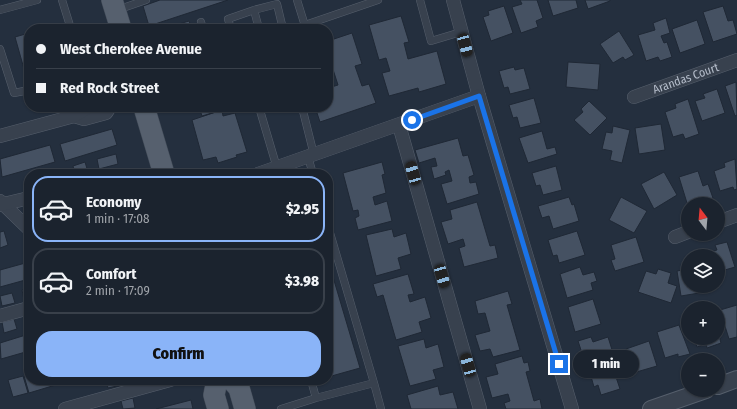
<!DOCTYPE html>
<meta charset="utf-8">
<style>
:root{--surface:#1b232e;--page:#242b36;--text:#f1f3f6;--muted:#a0a4aa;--line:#39404a;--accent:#8ab4f8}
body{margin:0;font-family:"Fira Sans Condensed",sans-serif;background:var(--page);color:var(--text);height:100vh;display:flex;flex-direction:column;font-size:15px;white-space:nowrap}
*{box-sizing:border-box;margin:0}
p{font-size:13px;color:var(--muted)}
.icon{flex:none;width:22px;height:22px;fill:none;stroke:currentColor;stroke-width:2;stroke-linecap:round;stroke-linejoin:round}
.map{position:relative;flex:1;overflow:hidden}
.drawer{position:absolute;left:24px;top:169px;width:309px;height:216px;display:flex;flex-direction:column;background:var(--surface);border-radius:16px;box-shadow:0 1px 3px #0004,0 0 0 1px var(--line)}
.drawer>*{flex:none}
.guide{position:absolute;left:24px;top:24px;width:309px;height:88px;border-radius:16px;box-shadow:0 1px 3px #0004,0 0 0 1px var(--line);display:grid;align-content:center;height:88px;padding:0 12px;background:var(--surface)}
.needle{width:26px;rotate:344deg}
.tools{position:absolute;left:681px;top:197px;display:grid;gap:8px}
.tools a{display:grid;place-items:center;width:44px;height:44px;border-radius:50%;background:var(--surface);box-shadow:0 1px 3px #0004,0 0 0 1px var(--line);font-size:20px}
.end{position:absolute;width:18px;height:18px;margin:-9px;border:5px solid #1a73e8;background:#fff;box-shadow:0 0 0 2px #fff}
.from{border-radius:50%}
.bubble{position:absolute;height:28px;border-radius:14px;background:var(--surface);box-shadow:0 1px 3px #0004,0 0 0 1px var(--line);font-size:13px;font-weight:800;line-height:28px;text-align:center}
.car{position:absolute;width:12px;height:24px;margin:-12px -6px;border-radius:5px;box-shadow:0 0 3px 1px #0007;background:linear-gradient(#222 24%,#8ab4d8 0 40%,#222 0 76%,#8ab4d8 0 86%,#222 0)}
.guide b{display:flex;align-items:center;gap:14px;height:38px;font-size:15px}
.guide b+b{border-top:1px solid var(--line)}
.guide i{width:10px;height:10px;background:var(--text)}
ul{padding:7px 0 0;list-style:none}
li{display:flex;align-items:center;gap:12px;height:66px;margin:0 8px 6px;padding:0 4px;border:2px solid var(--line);border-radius:16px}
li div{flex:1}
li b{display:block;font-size:15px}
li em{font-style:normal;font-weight:800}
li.current{border-color:var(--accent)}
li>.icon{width:36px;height:36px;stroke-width:1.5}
.button{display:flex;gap:8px;margin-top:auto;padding:8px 12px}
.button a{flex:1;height:46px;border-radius:16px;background:var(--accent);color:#111;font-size:16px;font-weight:800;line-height:46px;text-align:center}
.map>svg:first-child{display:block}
</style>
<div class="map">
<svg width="737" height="409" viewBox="0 0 737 409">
<rect width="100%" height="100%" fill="#242f3e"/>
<path fill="#455162" stroke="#1f2835" d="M160,0H228L149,26L143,6Z
M520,0H537L543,18L536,21L538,27L521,33L512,7L522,4Z
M548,0H576L578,8L553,16Z
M585,0H610V1L588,9Z
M504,6L513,33L491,41L483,17L489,15L488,11Z
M723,6L728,21L733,20L737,34L713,42L703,12Z
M401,16L409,42L404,43L408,59L437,51L446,84L419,92L418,88L389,96L382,73L390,71L386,58L379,60L369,25Z
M666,18L670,33L661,36L664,43L667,42L672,57L660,61L658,57L646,61L638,35L655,30L653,23Z
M697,20L705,44L680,53L672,29Z
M189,21L192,29H162Z
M619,31L634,55L625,60L623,57L613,63L600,44Z
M29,33V75L26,76L15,37Z
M352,33L362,64L355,66L362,86L369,84L376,103L320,122L315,107H328V88L338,85L328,54V41Z
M568,62L600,64L598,90L566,87Z
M514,67L515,70L524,68L530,89L510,94L508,87L504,88L499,71Z
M736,82L737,115L735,116L725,86Z
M717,89L725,113L702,121L695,101L705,98L703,94Z
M534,98L541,123L520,128L517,117L513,118L509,105Z
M688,99L699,134L685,139L683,134L673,137L665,112L676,108L675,104Z
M589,101L607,118L590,135L574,120L583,112L581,109Z
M199,107H221L222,110L202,116Z
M222,110L223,116L235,113L247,152L236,155L237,157L218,163L216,157L203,160L192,120Z
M661,124L665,150L639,154L635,128Z
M613,126L630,130L622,163L610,160L612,151L602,149L606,132L612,133Z
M112,129L117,145L65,161L60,144Z
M542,131L547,149L555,147L557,154L528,163L519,138Z
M458,138L463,156L468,155L474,175L469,177L470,183L476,182L479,194L447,204L441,184L452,181L449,170L445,172L446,175L434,179L431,167L437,166L435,158L419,163L415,150Z
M50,145L55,162L2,177L0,159Z
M116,154L118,164L99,169L97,159Z
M735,159L737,189L734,190L733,187L720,191L714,171L725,167L724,163Z
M85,162L88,172L75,174L73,166Z
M382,162L385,174L382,175L386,193L373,197L375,205L387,201L392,221L358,230L355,218L359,216L358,210L353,211L343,173Z
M556,166L562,190L543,195L540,185L536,186L532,173Z
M698,171L703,186L708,184L713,198L701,202L700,199L687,203L679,177Z
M664,172L677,195L654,209L641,184Z
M569,197L572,205L574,204L579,221L553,229L549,216L542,218L538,206Z
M621,197L647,211L634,233L609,220Z
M477,202L490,246L495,245L498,258L464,267L459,248L465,246L463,239L448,244L441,222L452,219L450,210Z
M392,229L394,237L406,233L411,254L398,258L401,269L376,276L366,235Z
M4,231L8,245L0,248V232Z
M577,231L585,255L559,263L557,255L553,256L548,240Z
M636,237L644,262L615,271L611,260L615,259L611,245Z
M727,242L735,267L718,272V256H707L706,253L717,250L715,245Z
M328,260L360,368L328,377Z
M29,262V279L0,287V270Z
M580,267L583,275L594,272L597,281L591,283L593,290L567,298L560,274Z
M658,269L671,273L668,283L677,286L671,303L638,292L646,271L656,274Z
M688,269V286H704L705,292L681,296L677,271Z
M408,274L414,294L408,295L410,302L425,297L431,318L419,322L422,332L396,340L383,295L377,297L373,284Z
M29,288V299L24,300L22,290Z
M508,291L512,304L507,305L520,350L493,357L490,349L480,351L475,335L490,331L485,313L478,314L475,301Z
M12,293L15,303L2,306L0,296Z
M593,299L601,324L575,332L568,307Z
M737,305V337L729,339L720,310Z
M29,315V326L27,327L24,317Z
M14,319L17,329L4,333L2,322Z
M679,325L690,354L678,357V354L665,358L657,332Z
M718,332L721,343L707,348L706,344L697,347L694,338H718Z
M29,334V351L1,359L0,343Z
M591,337L593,342L608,337L614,356L589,364L585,352L582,353L578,341Z
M424,339L426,348L438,344L444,367L433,370L436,379L410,386L398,346Z
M649,341L657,366L633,373L626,349Z
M522,356L524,363L528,362L530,371L526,372L534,401L540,399L542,409H506L504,403L510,401L508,394L492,398L486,377L498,374L495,364Z
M614,366L616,370L620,369L622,375L616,377L620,389L601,395L598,385L594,387L590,373Z
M29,375V380H72L29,393L24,376Z
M23,376L28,393L13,397L8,380Z
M106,380H125L126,384L108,388Z
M438,386L440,395L453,392L458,409H411L407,395Z
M133,398L135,408L123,409L121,401Z
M191,400L193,409H156Z"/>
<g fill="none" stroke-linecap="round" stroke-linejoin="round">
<defs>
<path id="service" d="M62,0L71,29
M297,0L306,29
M420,0L431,41L461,32
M0,10L37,0
M117,10L146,0
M254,10L277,4L283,29
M201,22L203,29
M305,25L378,0
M231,29L228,19L254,10L259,29
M0,49L14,93L29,90
M259,107L277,168
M302,107L314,155
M146,111L161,107
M308,157L313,174
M328,226L374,383
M316,398L374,383L381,409
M281,409L316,398L311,380"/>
<g id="minor">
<path d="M453,0L479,96L572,409"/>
<path id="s1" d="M634,97L737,60"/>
<path d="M74,116L84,119L106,113L110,107"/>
<path d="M399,125L480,409"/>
<path d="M0,136L74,116L88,107"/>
<path d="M258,174L479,96"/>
<path d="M0,201L29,229"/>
<path d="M0,205L29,198"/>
<path d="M718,222L737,215"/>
<path d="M675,237L688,232"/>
<path d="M0,316L29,308"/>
<path d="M65,409L170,380"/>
</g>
<path id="tertiary" d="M718,386L737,379
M651,409L706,390"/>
<path id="primary" d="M112,0L121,29
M144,107L164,174
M217,380L214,395L218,409
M232,380L239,388L245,409"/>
</defs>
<use href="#service" stroke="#565f6c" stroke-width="8"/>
<use href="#minor" stroke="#565f6c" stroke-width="14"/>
<use href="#tertiary" stroke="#565f6c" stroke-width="18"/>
<use href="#primary" stroke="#414a57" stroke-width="22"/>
<use href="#service" stroke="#38414e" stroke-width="7"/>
<use href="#minor" stroke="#38414e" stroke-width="13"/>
<use href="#tertiary" stroke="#38414e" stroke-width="16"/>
<use href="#primary" stroke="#56606e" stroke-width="21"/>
</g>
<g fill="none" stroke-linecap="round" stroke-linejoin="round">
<path stroke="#1a73e8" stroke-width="5" d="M412,120L479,96L559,364"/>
</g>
<g text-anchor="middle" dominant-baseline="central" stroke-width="3" stroke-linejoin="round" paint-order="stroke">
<g font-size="12" fill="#b4bcc9" stroke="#1d2633">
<text stroke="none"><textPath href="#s1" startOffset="55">Arandas Court</textPath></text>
</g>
</g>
</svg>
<div class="tools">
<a><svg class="needle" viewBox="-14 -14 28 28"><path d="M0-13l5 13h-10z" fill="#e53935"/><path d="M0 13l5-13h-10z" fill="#a0a4aa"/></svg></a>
<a><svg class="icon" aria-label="layers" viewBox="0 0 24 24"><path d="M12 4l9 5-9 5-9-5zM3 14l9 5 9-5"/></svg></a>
<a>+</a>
<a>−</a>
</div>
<i class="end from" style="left:412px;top:120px"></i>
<i class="end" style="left:559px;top:364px"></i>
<div class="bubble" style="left:573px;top:350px;width:66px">1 min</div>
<i class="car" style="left:465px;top:45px;rotate:165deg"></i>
<i class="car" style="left:413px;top:173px;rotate:344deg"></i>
<i class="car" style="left:442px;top:276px;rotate:164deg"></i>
<i class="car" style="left:468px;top:365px;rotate:344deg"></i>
<div class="guide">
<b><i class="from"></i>West Cherokee Avenue</b>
<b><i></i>Red Rock Street</b>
</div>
<section class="drawer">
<ul>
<li class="current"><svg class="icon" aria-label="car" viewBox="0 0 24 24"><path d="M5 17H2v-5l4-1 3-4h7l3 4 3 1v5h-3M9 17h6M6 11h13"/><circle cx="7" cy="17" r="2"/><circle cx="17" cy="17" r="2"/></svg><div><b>Economy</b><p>1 min · 17:08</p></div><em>$2.95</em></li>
<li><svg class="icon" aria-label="car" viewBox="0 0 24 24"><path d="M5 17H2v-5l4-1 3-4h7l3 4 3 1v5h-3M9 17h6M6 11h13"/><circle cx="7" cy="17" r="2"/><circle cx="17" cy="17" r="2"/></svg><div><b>Comfort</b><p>2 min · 17:09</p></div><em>$3.98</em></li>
</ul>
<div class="button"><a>Confirm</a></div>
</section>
</div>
